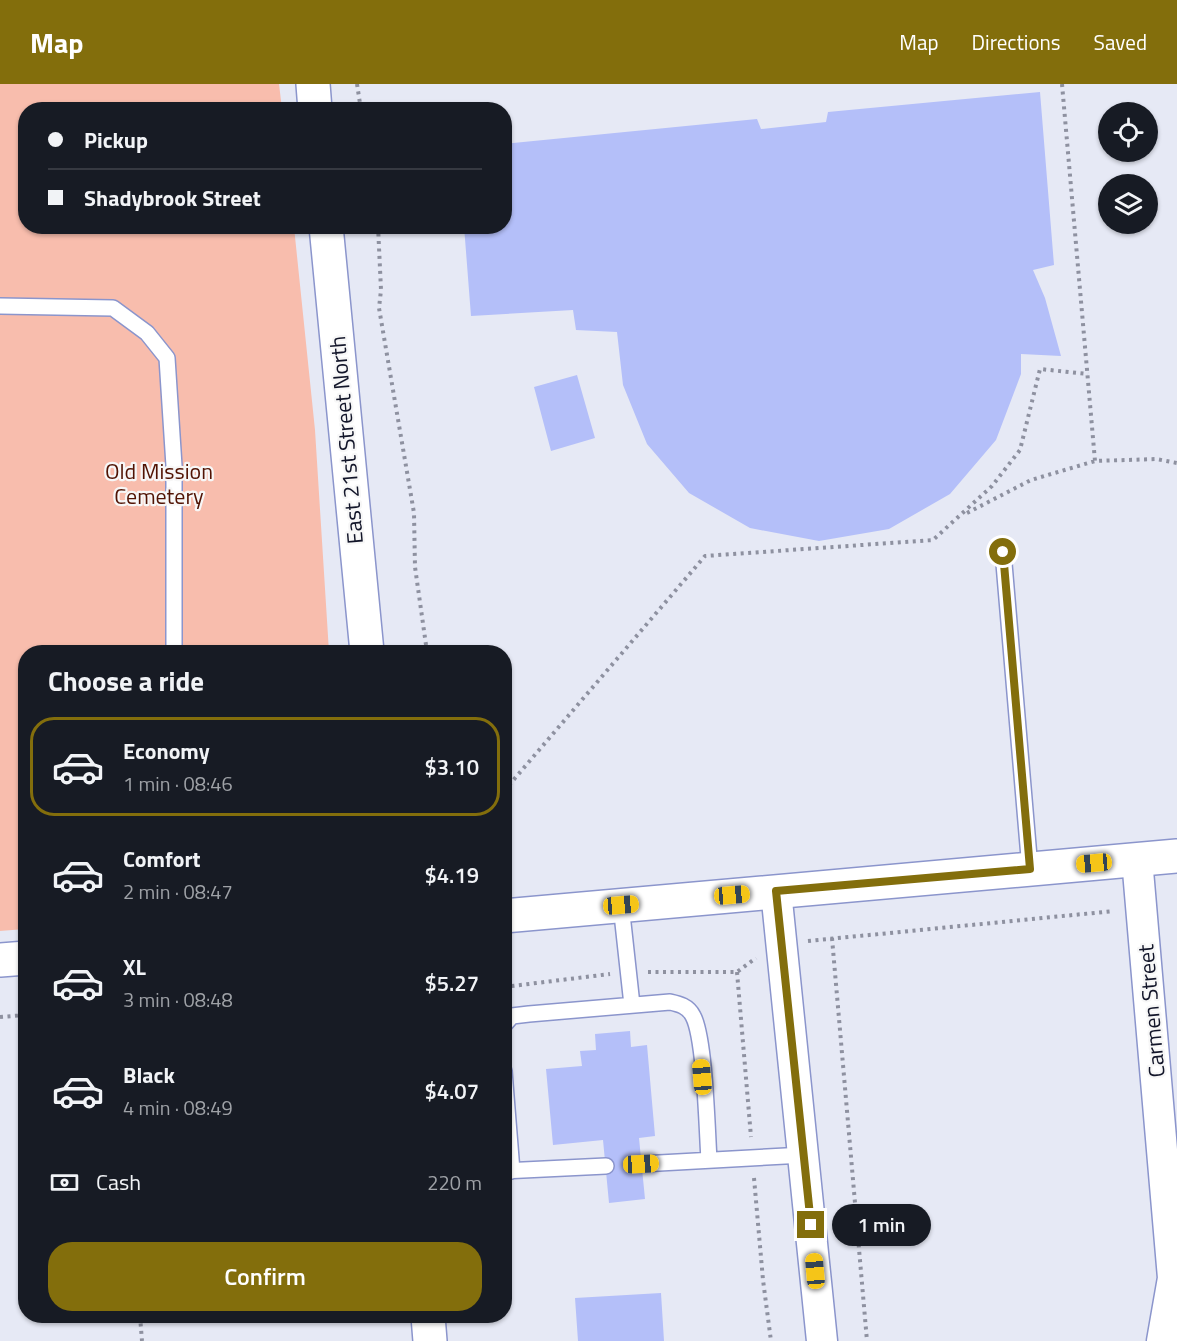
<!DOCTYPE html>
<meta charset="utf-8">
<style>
:root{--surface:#171b24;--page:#242831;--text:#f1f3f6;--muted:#9ea1a6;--line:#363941;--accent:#836e0c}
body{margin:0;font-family:"Titillium Web",sans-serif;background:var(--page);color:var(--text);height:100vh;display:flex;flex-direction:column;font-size:22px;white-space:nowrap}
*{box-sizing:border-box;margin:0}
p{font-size:20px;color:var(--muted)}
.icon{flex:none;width:33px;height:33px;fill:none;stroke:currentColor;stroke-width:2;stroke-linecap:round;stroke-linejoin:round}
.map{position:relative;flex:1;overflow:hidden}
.sheet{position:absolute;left:18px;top:561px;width:494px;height:678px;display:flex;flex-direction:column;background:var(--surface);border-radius:24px;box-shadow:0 2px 4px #0004}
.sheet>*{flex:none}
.hud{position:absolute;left:18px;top:18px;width:494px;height:132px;border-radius:24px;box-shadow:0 2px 4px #0004;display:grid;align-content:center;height:132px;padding:0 30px;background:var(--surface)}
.fabs{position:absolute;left:1098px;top:18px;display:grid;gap:12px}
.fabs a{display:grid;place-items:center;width:60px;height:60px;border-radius:50%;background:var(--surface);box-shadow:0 2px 4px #0004;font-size:30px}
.end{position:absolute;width:27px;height:27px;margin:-14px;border:8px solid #836e0c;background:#fff;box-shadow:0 0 0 3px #fff}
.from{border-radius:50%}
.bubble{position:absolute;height:42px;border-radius:21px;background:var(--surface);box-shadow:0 2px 4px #0004;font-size:20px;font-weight:600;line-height:42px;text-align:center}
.car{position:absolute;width:18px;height:36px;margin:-18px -9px;border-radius:8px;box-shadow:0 0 4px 2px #0007;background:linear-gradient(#f5c518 24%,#345 0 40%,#f5c518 0 76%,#345 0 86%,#f5c518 0)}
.hud b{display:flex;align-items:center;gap:21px;height:57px;font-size:22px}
.hud b+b{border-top:2px solid var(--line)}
.hud i{width:15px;height:15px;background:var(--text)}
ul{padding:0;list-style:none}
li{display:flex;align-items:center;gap:18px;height:99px;margin:0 12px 9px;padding:0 18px;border:3px solid transparent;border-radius:24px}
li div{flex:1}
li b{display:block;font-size:22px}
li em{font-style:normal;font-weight:600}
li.selected{border-color:var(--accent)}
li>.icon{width:54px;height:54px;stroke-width:1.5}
h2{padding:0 30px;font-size:27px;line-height:72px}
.pay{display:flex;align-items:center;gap:15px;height:66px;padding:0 30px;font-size:22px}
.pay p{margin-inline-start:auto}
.cta{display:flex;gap:12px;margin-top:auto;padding:12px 30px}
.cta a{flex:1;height:69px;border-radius:24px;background:var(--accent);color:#fff;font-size:24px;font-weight:600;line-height:69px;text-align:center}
header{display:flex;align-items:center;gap:36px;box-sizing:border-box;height:84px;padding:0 30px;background:var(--accent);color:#fff}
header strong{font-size:28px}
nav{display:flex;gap:33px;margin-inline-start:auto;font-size:21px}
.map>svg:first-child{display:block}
</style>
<header>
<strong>Map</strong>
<nav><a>Map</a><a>Directions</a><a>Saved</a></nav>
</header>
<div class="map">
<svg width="1177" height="1257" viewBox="0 0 1177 1257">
<rect width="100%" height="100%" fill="#e6e9f5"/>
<path fill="#f8bdad" d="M0,0H279L282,25L26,26V142L294,143L315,346L329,568H26L25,845L0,847Z"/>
<path fill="#b4bff9" d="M1040,8L1054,181L1033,186L1045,214L1061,272L1021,270V290L996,356L950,410L889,445L819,457L750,444L689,409L647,360L623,301L617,248L576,246L573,226L471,232L464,142H504V60L757,35L761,45L826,38L828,28Z
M577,291L595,354L551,367L534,303Z
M630,947L631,963L647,961L655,1052L639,1054L645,1115L609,1119L603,1056L553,1061L546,985L582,982L580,967L596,966L595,950Z
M661,1209L664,1257H578L575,1214Z"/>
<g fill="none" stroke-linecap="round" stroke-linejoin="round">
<defs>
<path id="lane" d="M0,222L113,224L147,249L167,274L174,382V565L171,568
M1003,468L1030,785
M621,821L632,921
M504,941L512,932L529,930L670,918C679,920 688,922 693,932C705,954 707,1046 709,1076
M504,987L512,1087
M641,1080L804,1071
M504,1087L606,1082"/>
<path id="street" d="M1137,775L1173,1194L1162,1257
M776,807L822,1257"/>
<path id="secondary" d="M313,0L315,26
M326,142L367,568
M504,832L1177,772
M0,876L26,874
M428,1232L430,1257"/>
</defs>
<use href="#lane" stroke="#8b95cc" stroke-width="18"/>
<use href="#street" stroke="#8b95cc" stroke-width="33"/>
<use href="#secondary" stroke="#8b95cc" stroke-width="36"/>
<path stroke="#8e91a0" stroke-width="4" stroke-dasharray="3 4.5" stroke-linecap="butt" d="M357,0L361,26
M1062,0L1095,377L1156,375L1177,379
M378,142L381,206L379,224L414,429L415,483L427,568
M967,429L1031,396L1095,377
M504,707L705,472L933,456L992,402L1020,366L1040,285L1088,290
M832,854L867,1257
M808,857L1114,827
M648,888H737L756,874
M737,888L751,1053
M504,903L610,890
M0,933L26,931
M754,1094L763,1196L771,1257
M140,1232L142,1257"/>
<use href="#lane" stroke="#fff" stroke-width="15"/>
<use href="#street" stroke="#fff" stroke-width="30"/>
<use href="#secondary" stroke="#fff" stroke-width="33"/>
</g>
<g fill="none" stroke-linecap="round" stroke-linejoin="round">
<path stroke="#836e0c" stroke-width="8" d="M811,1141L776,807L1030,785L1003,468"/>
</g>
<g text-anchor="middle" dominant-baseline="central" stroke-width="4.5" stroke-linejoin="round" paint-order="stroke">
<g font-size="22" fill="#121529" stroke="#f7f7f7">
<text transform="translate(346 356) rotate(-95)">East 21st Street North</text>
<text transform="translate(1151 927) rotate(-95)">Carmen Street</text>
</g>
<g font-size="22" fill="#511303" stroke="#f7f7f7">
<text x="159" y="387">Old Mission<tspan x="159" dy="25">Cemetery</tspan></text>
</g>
</g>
</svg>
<div class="fabs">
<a><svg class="icon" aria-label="locate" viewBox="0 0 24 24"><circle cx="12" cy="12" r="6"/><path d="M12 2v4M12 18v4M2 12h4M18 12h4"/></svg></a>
<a><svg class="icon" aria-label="layers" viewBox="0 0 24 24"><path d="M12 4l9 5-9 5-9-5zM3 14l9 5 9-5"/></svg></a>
</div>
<i class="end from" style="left:1003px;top:468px"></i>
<i class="end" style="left:811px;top:1141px"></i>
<div class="bubble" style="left:832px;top:1120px;width:99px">1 min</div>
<i class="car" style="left:1094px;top:779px;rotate:265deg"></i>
<i class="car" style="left:732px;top:811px;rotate:85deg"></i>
<i class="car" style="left:621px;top:821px;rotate:85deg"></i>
<i class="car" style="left:702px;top:993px;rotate:355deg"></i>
<i class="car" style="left:641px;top:1080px;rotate:87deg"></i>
<i class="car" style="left:815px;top:1187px;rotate:355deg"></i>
<div class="hud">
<b><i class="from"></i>Pickup</b>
<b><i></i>Shadybrook Street</b>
</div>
<section class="sheet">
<h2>Choose a ride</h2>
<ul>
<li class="selected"><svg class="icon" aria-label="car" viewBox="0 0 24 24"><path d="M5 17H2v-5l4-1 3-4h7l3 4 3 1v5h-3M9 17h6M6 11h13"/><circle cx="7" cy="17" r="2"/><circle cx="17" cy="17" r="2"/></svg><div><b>Economy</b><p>1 min · 08:46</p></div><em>$3.10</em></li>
<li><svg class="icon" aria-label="car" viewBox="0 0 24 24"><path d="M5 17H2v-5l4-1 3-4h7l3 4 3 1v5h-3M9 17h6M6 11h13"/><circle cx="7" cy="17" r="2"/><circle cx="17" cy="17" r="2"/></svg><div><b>Comfort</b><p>2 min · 08:47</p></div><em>$4.19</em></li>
<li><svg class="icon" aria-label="car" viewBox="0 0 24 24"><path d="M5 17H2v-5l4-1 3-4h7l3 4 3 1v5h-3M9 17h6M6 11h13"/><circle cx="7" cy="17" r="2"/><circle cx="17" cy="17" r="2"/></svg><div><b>XL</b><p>3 min · 08:48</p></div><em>$5.27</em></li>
<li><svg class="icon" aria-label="car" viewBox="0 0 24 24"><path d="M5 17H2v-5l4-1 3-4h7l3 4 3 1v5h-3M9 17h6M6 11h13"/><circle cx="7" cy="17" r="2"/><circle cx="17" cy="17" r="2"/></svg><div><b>Black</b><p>4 min · 08:49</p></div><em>$4.07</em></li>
</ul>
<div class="pay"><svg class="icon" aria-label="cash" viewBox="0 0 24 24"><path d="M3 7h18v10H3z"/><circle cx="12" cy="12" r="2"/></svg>Cash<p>220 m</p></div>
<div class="cta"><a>Confirm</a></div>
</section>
</div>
